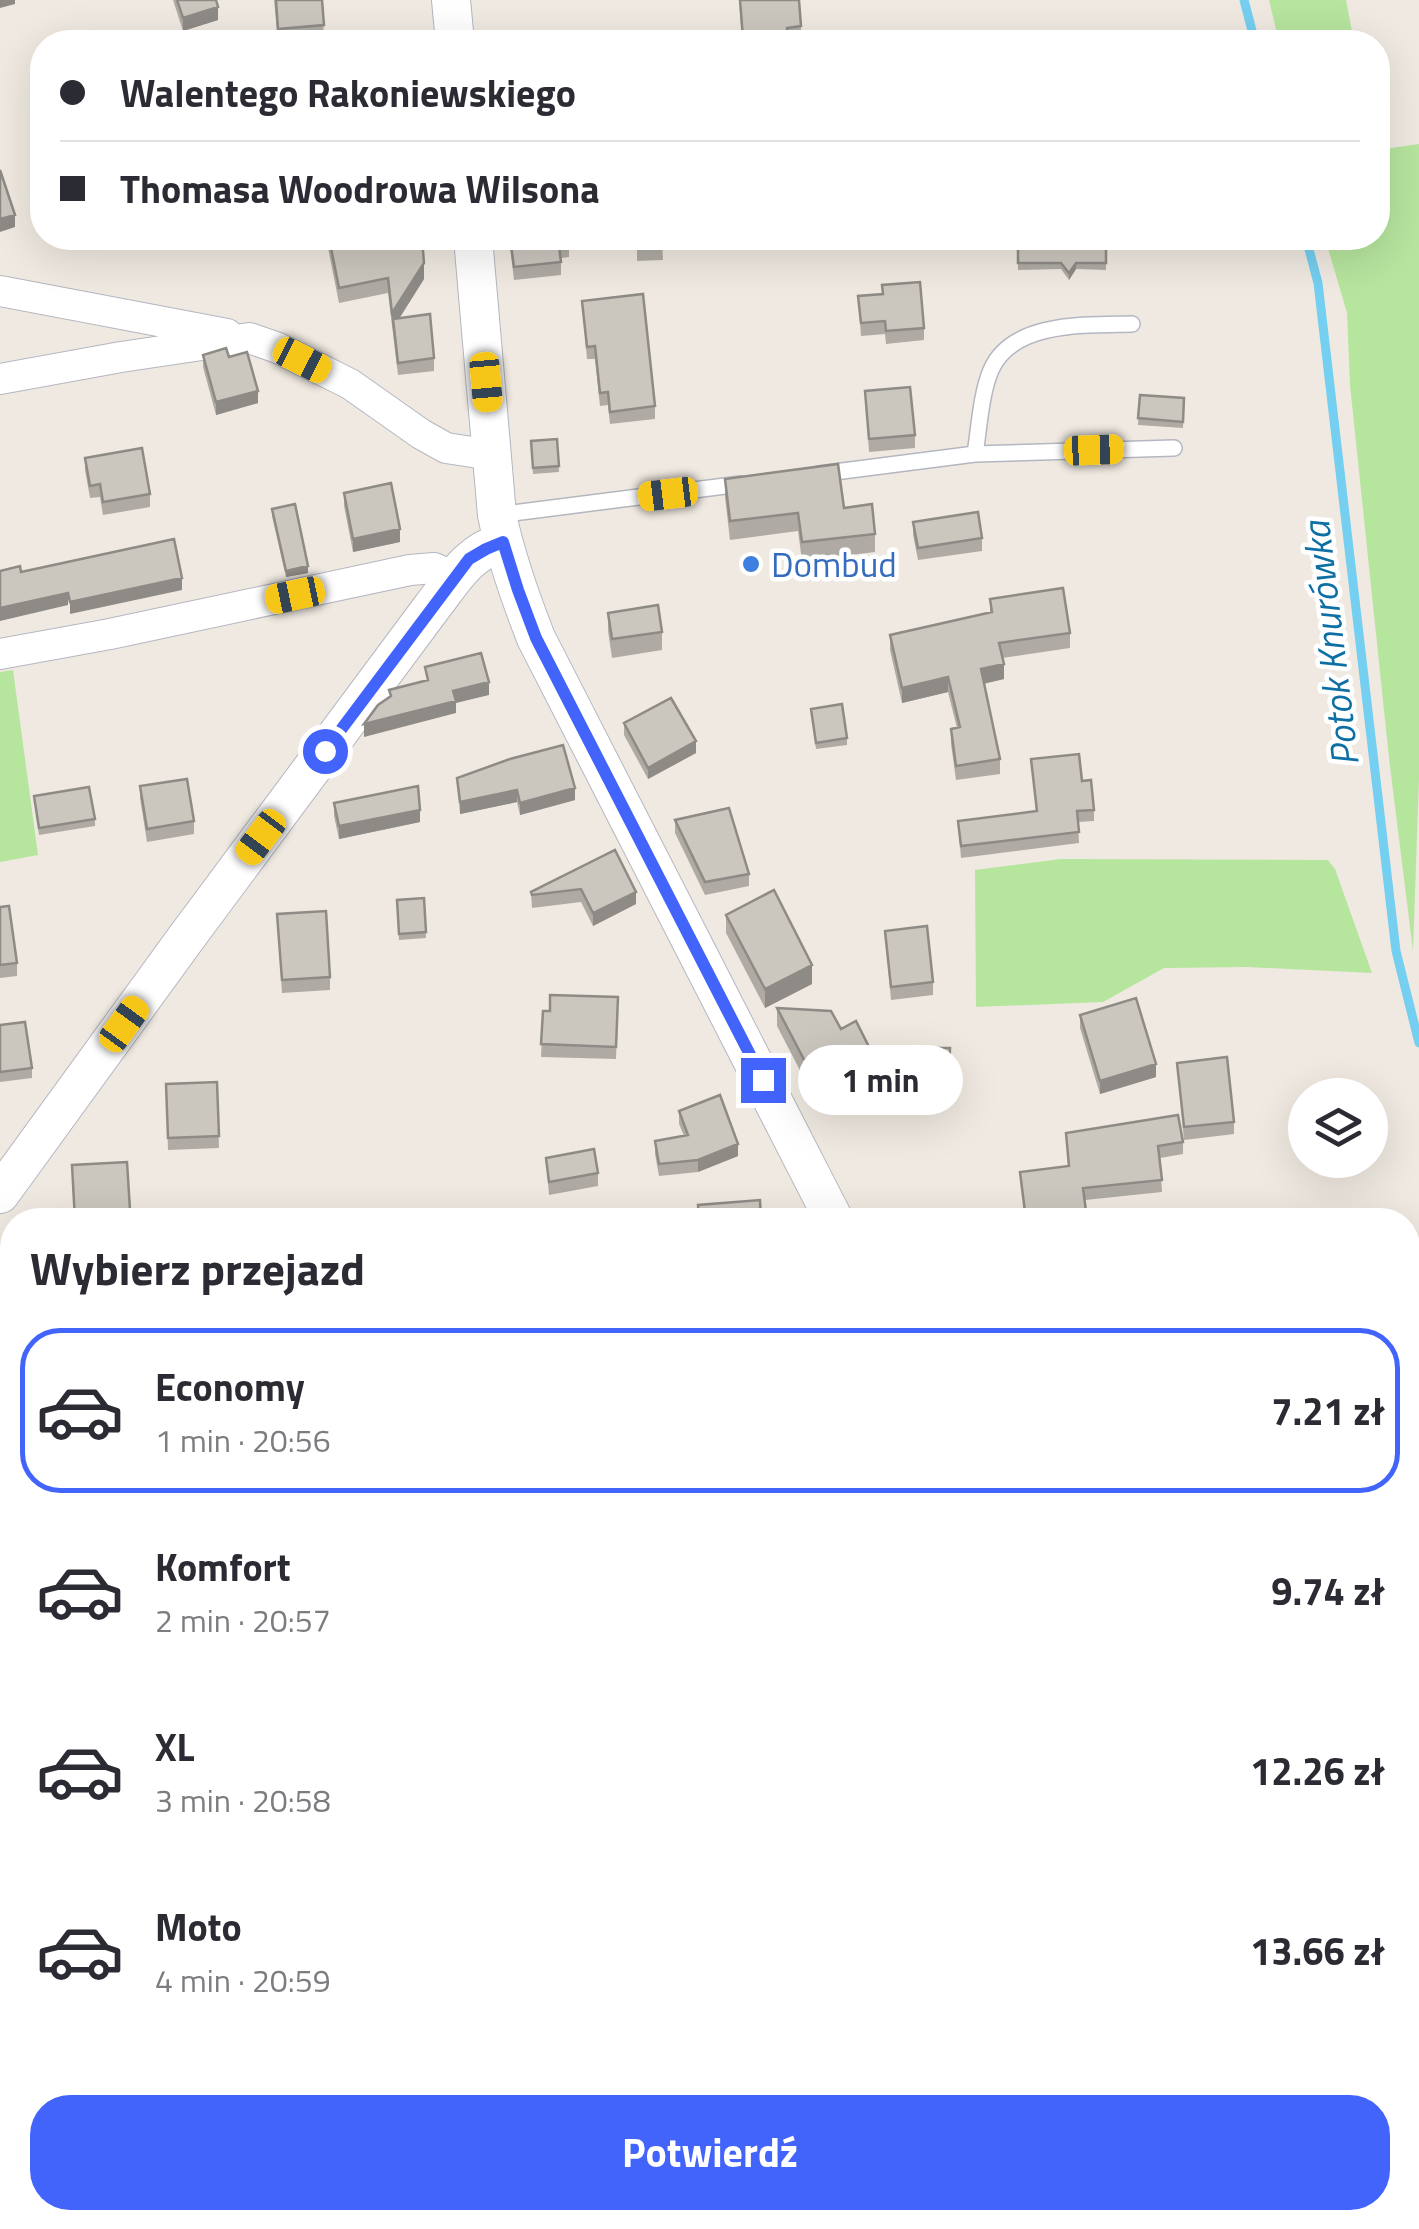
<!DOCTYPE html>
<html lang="pl">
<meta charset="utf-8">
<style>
:root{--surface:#fff;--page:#f7f7f7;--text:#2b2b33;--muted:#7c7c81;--line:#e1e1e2;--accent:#4264fb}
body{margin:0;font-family:"Titillium Web",sans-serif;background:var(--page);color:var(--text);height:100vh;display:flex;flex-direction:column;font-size:38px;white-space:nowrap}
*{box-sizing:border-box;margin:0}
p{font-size:32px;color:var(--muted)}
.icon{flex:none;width:55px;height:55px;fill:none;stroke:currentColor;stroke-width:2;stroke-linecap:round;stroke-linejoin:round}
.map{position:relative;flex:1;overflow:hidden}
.sheet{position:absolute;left:0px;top:1208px;width:1420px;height:1022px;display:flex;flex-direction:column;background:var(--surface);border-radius:40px 40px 0 0;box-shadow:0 10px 40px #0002}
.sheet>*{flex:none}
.top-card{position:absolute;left:30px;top:30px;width:1360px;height:220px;border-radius:40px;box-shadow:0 10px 40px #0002;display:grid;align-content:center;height:220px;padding:0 30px;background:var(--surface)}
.fabs{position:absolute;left:1288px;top:1078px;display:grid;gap:20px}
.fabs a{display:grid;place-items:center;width:100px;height:100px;border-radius:50%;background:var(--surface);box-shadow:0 10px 40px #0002;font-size:50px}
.end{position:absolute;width:45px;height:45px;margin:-22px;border:12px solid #4264fb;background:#fff;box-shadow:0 0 0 5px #fff}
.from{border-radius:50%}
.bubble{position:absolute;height:70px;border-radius:35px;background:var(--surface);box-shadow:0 10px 40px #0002;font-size:32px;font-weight:700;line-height:70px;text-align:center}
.car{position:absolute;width:30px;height:60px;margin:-30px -15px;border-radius:12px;box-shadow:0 0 8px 2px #0007;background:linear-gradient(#f5c518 24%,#345 0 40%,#f5c518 0 76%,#345 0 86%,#f5c518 0)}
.top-card b{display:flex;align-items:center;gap:35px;height:95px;font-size:38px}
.top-card b+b{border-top:2px solid var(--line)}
.top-card i{width:25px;height:25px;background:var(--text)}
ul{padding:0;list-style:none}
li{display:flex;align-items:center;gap:30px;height:165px;margin:0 20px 15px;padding:0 10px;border:5px solid transparent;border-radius:40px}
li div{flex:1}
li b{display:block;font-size:38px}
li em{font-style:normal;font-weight:700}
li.active{border-color:var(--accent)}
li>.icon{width:90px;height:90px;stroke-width:1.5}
h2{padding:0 30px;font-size:45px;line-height:120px}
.button{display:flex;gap:20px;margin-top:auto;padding:20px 30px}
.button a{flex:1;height:115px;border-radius:40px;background:var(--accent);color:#fff;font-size:40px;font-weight:700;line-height:115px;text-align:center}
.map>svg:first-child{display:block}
</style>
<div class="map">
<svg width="1419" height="2229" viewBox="0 0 1419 2229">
<rect width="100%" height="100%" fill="#efe9e1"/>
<path fill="#b6e59e" d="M1269,0H1346L1354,42H1279Z
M1419,144V778L1413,951L1389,758L1350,385L1347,313L1325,238H1378V150Z
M13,670L38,855L0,862V672Z
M1061,859L1328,860L1335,869L1372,973L1247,967L1164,968L1103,1002L976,1007L975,870Z
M1419,1536V2167L1408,2168V1538Z
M12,2121V2218H294L283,2229H0V2123Z"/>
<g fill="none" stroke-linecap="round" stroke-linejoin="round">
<path stroke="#75cff0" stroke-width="9" d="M1244,0L1255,42
M1306,238L1318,283L1396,951L1419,1043"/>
<defs>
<path id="service" d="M975,454C979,429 981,393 991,370C1012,321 1087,325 1132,324
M819,474L975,454L1174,448
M497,515L741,484
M0,1673L12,1672
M0,1782L12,1781
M0,2115L12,2114
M1408,2176H1419"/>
<path id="minor" d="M0,291L227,334
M0,379L121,357L249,338L278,348L350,384L421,434L446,448L492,455
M0,654L110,634L410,570L434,568L455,577"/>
<path id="tertiary" d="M451,0L455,42
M473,238L497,515C506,558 520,597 536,638L834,1220
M0,1194L186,938L432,607C454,579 467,553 503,542
M1131,2218L1132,2229"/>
</defs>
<use href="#service" stroke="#b4b7c1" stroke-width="18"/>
<use href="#minor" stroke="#b4b7c1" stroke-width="32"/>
<use href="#tertiary" stroke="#b4b7c1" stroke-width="40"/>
<use href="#service" stroke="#fff" stroke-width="15"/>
<use href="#minor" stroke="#fff" stroke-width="30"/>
<use href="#tertiary" stroke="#fff" stroke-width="38"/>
</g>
<path fill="#afaba4" d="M173,0H216L218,20L183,31Z
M274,0H322L324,37L278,42Z
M739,0L801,26V39L788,40V42H673L742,38Z
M326,238H422L424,279L399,318L434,358V371L398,375L388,293L339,303Z
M509,238H569V257L561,258V275L514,280Z
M637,238H662L663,260L637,261Z
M1018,238H1106V270L1076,269L1069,280L1061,269L1018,270Z
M858,296L924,328V340L886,344L885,334L861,336Z
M582,301L655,406V419L610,424L608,405L600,406L595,359H587Z
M203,355L229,357L258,403L216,415L203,367Z
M865,391L915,435V448L869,452Z
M1140,395L1184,398L1183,428L1138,425Z
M557,439L559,472L533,474L531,441Z
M85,458L150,494V507L103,515L100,497L90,498L85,470Z
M725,479L844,508L875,534V552L802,561L798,531L730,540L725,497Z
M344,493L400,542L353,552L344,506Z
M272,509L308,573L286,577L272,516Z
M913,522L982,538V551L918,560L913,535Z
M990,599L1070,633V648L1002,658L1004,679L984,684L1000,759V774L956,780L951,744V729L957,728L948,692L902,703L890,650V635L990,612Z
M608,613L662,632V650L612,658L608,631Z
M811,709L847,738V745L816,749Z
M624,723L696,753L648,779L624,735Z
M1031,759L1082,781L1094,810V821L1078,822L1079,843L961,858L958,821L1036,811Z
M457,778L575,800L520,815L517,802L460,814Z
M140,786L194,821V834L147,842L140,798Z
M34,796L95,819V826L39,835Z
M334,803L420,822L339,839L334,816Z
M675,820L749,874V886L705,895L675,833Z
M615,850L636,904L593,926L581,902L532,908L531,892Z
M424,898L426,938L399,940L397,900Z
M0,907L17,963V976L0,978Z
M277,914L330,977V990L282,993Z
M726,915L812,984L765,1008L726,933Z
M885,931L933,982V995L891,1000Z
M618,997L616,1059L541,1057L543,1011H550Z
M777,1008L841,1029L878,1084L821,1111L777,1026Z
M1080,1015L1156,1077L1100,1094L1080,1028Z
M0,1025L32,1068V1078L0,1082Z
M923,1048H950L949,1086H923Z
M1177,1063L1234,1122V1134L1184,1140Z
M217,1082L219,1148L168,1150L166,1084Z
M679,1111L738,1156L698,1172L659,1176L655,1154V1141L684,1136L679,1124Z
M1066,1133L1183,1142V1154L1160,1158L1162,1192L1085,1200L1087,1220H1025L1020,1172L1068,1166Z
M546,1158L598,1173V1186L549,1195Z
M72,1176L130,1210V1220H74Z
M0,1608L4,1636V1649L0,1650Z
M12,1788V1857L2,1859L0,1847V1790Z"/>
<path fill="#8e8b86" d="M0,0H15V4L0,8Z
M218,7V20L183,31V18Z
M15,215V227L0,232V219Z
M424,263V279L394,327L393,319L392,329V313Z
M1076,263V269L1069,280V273Z
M258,391V403L216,415V402Z
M400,529V542L353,552V539Z
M308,566V573L286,577V571Z
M182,578V590L70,614V602Z
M68,593V605L0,621V608Z
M1004,664V679L981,684V669Z
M948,677V692L902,703V688Z
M489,682V695L456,703V713L364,737V724L453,691Z
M696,741V753L648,779V768Z
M575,788V800L520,815V803Z
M517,790V802L460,814V802Z
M420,810V822L339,839V826Z
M636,892V904L593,926V913Z
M812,965V984L765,1008V989Z
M1156,1064V1077L1100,1094V1081Z
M878,1065V1084L821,1111V1092Z
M738,1144V1156L698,1172V1160Z"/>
<path fill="#cbc7bf" stroke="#8e8b86" stroke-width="2.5" d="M177,0H216L218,7L183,18Z
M276,0H322L324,25L278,29Z
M740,0H799L801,26L787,28L788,35L782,36L783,42H673L743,38Z
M924,35L973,37V42H924Z
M0,170L15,215L0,219Z
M329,238H422L424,263L392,313L388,278L339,288Z
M510,238H569V245L559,246L561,262L514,267Z
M637,238H662L663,247L637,248Z
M1018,238H1106V263H1076L1069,273L1061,263H1018Z
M920,282L924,328L886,331L885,321L861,323L858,296L883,294L882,285Z
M643,294L655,406L610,412L608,392L600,393L595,346L587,347L582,301Z
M430,314L434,358L398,363L393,319Z
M226,348L229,357L247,352L258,391L216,402L203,355Z
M910,387L915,435L869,439L865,391Z
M1140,395L1184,398L1183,422L1138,418Z
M557,439L559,466L533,468L531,441Z
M142,448L150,494L103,502L100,484L90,486L85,458Z
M838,464L844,508L872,504L875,534L802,542L798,513L730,521L725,479Z
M391,483L400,529L353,539L344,493Z
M295,504L308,566L286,571L272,509Z
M978,512L982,538L918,548L913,522Z
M174,539L182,578L70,602L68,593L0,608V571L20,566L21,572Z
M1063,588L1070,633L999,643L1004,664L981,669L1000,759L956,766L951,729L960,727L948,677L902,688L890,635L992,612L990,599Z
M658,605L662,632L612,639L608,613Z
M481,653L489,682L453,691L456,701L364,724L378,705L391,696L389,690L428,680L425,667Z
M671,698L696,741L648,768L624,723Z
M842,704L847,738L816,743L811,709Z
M563,745L575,788L520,803L517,790L460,802L457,778L510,759Z
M1079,754L1082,781L1091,780L1094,810L1077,811L1079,832L961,846L958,821L1037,811L1031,759Z
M187,779L194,821L147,829L140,786Z
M418,786L420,810L339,826L334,803Z
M89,787L95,819L39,828L34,796Z
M729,808L749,874L705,882L675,820Z
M615,850L636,892L593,913L581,889L532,895L531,892Z
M774,890L812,965L765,989L726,915Z
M424,898L426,932L399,934L397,900Z
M9,906L17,963L0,965V907Z
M326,911L330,977L282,980L277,914Z
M927,926L933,982L891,987L885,931Z
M550,995L618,997L616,1047L541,1044L543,1011H550Z
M1136,998L1156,1064L1100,1081L1080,1015Z
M777,1008L831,1011L841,1029L856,1021L878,1065L821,1092Z
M25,1022L32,1068L0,1072V1025Z
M923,1048H950L949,1080H923Z
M1227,1057L1234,1122L1184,1127L1177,1063Z
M217,1082L219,1136L168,1138L166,1084Z
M720,1095L738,1144L698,1160L659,1164L655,1141L688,1135L679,1111Z
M1178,1115L1183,1142L1158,1146L1162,1180L1083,1188L1087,1219L1026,1220L1020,1172L1069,1166L1066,1133Z
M594,1149L598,1173L549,1182L546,1158Z
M127,1162L130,1210H116L117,1220H75L72,1165Z
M760,1200L761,1220H699L698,1205Z
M282,1212V1220H234V1214Z
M1232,1215L1233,1220H1202Z
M0,1608L4,1636L0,1637Z
M12,1788V1844L2,1846L0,1834V1790Z
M1049,2218H1101L1102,2229H1049Z"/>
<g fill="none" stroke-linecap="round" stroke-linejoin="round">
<path stroke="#4264fb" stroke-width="12" d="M325,751L469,559L486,549L503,542L518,590L536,638L763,1080"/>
</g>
<circle fill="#3f7fe0" stroke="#fff" stroke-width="4" cx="751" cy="564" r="10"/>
<g text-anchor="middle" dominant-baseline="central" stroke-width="9" stroke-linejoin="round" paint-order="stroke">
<g font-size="35" fill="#366cbe" stroke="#fff" text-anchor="start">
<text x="771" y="564">Dombud</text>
</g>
<g font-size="38" font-style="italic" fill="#0d6fa3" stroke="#fff">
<text transform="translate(1330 644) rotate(-97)">Potok Knurówka</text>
</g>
</g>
</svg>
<div class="fabs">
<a><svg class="icon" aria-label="layers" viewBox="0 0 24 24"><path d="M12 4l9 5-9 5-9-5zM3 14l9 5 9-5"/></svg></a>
</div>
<i class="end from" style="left:325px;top:751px"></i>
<i class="end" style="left:763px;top:1080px"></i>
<div class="bubble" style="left:798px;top:1045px;width:165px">1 min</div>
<i class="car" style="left:302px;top:360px;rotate:117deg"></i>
<i class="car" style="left:486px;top:382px;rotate:175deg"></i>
<i class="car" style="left:1094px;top:450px;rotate:88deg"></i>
<i class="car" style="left:668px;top:494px;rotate:263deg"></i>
<i class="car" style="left:295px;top:595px;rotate:258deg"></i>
<i class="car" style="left:261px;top:837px;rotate:217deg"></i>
<i class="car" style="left:124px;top:1024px;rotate:36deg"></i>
<div class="top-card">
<b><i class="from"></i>Walentego Rakoniewskiego</b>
<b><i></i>Thomasa Woodrowa Wilsona</b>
</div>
<section class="sheet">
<h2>Wybierz przejazd</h2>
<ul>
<li class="active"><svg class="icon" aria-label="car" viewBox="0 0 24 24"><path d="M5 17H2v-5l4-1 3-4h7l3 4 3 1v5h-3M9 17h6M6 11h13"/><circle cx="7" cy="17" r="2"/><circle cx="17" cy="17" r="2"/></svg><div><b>Economy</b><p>1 min · 20:56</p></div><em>7.21 zł</em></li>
<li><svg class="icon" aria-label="car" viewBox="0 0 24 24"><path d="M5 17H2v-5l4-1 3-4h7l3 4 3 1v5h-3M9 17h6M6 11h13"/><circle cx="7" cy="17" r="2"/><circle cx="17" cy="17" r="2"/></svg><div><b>Komfort</b><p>2 min · 20:57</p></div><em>9.74 zł</em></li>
<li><svg class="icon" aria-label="car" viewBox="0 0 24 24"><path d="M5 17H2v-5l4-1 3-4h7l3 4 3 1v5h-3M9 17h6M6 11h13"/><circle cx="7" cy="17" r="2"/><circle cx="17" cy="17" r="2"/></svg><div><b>XL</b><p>3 min · 20:58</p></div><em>12.26 zł</em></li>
<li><svg class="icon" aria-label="car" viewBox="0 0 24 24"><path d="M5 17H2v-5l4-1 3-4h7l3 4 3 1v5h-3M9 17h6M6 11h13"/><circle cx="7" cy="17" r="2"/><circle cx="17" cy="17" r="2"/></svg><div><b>Moto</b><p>4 min · 20:59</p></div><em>13.66 zł</em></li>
</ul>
<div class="button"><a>Potwierdź</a></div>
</section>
</div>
